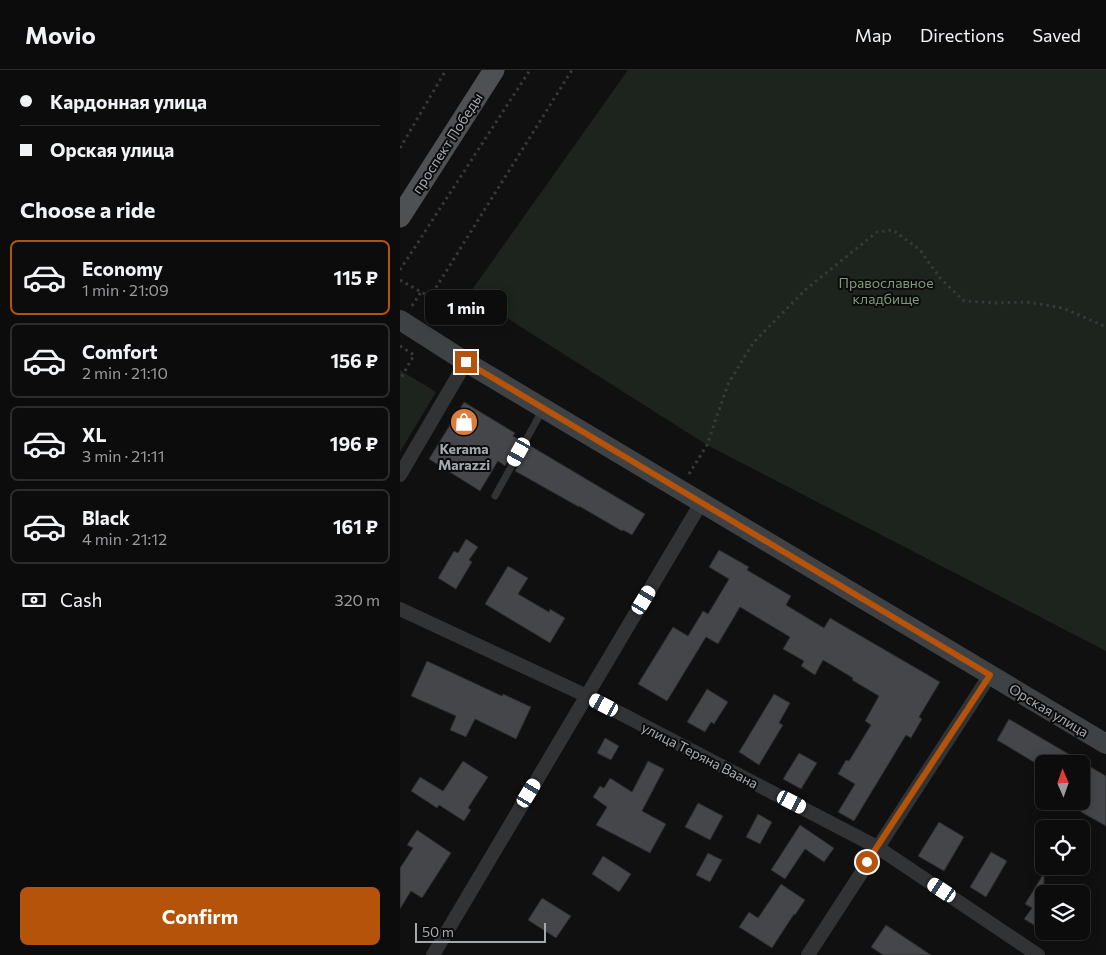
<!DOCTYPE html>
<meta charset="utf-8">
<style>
:root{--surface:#0c0c0d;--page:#1a1a1b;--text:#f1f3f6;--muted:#9a9b9d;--line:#2c2c2e;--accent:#b45309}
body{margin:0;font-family:Commissioner,sans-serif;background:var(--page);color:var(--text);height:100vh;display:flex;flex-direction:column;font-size:19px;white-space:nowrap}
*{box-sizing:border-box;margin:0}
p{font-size:16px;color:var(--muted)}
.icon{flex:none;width:28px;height:28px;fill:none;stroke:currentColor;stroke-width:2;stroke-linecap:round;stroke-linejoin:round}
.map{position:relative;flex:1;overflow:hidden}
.sheet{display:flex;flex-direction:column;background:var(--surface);width:400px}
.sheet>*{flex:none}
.guide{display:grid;align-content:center;height:110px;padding:0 20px;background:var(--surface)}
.needle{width:32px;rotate:358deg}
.fabs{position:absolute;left:635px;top:685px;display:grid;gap:10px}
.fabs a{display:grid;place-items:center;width:55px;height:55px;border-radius:8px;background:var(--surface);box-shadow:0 2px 12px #0003,0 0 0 1px var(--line);font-size:25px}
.scale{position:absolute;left:15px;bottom:12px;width:131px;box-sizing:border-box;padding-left:5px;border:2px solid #a2aab0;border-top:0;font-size:14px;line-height:18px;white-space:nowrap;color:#a2aab0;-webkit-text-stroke:4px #0b0b0c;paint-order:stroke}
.end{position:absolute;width:22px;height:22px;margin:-11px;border:6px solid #b45309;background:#fff;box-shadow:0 0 0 2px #fff}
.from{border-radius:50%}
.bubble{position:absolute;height:35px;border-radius:8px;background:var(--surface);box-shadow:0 2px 12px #0003,0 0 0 1px var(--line);font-size:16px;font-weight:700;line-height:35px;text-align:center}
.car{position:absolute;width:15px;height:30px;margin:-15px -8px;border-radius:6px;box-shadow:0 0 4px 1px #0007;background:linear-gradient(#fff 24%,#345 0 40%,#fff 0 76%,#345 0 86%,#fff 0)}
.guide b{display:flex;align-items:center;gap:18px;height:48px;font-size:19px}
.guide b+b{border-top:1px solid var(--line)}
.guide i{width:12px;height:12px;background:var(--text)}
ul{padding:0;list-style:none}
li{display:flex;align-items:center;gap:15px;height:75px;margin:0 10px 8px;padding:0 10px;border:2px solid var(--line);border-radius:8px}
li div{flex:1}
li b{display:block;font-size:19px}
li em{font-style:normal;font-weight:700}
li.active{border-color:var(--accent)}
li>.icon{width:45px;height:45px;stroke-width:1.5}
h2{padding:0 20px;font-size:22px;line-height:60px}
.pay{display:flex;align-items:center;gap:12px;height:55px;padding:0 20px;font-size:19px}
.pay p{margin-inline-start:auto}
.button{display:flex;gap:10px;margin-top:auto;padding:10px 20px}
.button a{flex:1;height:58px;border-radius:8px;background:var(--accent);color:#fff;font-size:20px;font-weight:700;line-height:58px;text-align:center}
header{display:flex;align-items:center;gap:30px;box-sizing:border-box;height:70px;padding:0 25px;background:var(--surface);border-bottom:1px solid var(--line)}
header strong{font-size:24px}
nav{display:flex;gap:28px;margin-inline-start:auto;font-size:18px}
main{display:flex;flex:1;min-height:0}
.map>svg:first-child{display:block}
</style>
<header>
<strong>Movio</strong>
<nav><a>Map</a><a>Directions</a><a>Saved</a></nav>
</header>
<main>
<section class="sheet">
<div class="guide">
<b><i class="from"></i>Кардонная улица</b>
<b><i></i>Орская улица</b>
</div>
<h2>Choose a ride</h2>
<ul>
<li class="active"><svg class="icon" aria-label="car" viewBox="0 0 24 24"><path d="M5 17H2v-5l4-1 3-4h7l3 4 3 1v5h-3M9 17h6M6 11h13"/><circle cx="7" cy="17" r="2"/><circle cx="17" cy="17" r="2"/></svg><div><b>Economy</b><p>1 min · 21:09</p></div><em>115 ₽</em></li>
<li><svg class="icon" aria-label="car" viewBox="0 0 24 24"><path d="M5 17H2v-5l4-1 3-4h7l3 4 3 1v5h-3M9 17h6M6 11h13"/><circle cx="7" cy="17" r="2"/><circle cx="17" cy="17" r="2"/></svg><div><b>Comfort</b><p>2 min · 21:10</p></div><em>156 ₽</em></li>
<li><svg class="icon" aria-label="car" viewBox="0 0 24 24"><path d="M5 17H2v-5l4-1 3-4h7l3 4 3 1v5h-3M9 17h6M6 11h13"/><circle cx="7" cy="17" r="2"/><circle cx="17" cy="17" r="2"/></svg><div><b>XL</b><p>3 min · 21:11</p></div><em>196 ₽</em></li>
<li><svg class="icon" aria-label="car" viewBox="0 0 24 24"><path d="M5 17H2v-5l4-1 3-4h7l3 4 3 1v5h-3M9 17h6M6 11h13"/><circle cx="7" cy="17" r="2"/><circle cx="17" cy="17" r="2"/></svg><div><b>Black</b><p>4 min · 21:12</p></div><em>161 ₽</em></li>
</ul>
<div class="pay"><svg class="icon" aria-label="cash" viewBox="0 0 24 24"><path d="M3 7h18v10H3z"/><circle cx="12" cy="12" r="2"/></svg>Cash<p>320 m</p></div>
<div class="button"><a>Confirm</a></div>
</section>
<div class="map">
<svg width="706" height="885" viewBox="0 0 706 885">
<rect width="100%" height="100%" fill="#101011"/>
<path fill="#1d231d" d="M228,0H706V581L307,375L69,224Z
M0,300L36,322L0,382Z"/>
<path fill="#444649" stroke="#2a2b2d" d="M64,332L115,363L113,366L120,370L105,396L98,391L80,421L29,389Z
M129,375L245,444L232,465L223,460L222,461L179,436V437L115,401Z
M66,469L78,477L69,490L72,492L56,519L38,508L54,481L58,483Z
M319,480L349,497L347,500L391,526L386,535L424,558L430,548L540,612L519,647L522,649L511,668L506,665L454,751L438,742L455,714L438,704L446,690L449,691L471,655L465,651L479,626L452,610L453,608L423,590L415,605L401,596L404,591L383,579L390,567L340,537L318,574L306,567L267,631L238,614L273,557L288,566L303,541L308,544L329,509L309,497Z
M108,496L128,508L118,524L149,542L150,539L165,548L150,573L85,534Z
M27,591L102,626L103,624L131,637L116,669L75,649L66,667L50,660L56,646L11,626Z
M307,619L328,632L314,654L311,652L305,662L287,652Z
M374,624L390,633L379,653L383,655L359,695L339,682Z
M609,649L706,706V756L681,742V694H637L597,670Z
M205,668L219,676L211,690L197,683Z
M399,683L417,693L401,719L383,709Z
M63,691L88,707L68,738L71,740L64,751L39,735L37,738L11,721L20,707L43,721Z
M248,691L264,699L242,741L266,754L250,783L196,755L207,737L193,727L200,716L204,718L210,708L232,722Z
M298,733L323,746L310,770L285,757Z
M358,744L372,752L360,774L346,767Z
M539,752L564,767L544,801L518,786Z
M400,755L434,778L424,792L405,779L385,809L371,800Z
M17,760L51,783L22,828L11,821L0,839V798L13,778L7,775Z
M591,782L607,791L586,827L570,817Z
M308,783L322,790L310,812L296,805Z
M203,786L231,804L219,822L192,804Z
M644,803V861L624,849L632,838L625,834Z
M381,814L405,830L395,845L394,844L372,878L339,857L349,842L358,848Z
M142,828L171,846L156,868L128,850Z
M486,855L531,885H483L471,877Z"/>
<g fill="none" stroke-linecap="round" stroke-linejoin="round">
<path stroke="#373a3c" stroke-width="3" stroke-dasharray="2.5 4" stroke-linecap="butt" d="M0,78L46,0
M0,200L130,0
M0,210L30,227L172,0
M12,236L21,222
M0,276L14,285L0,310
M289,404L307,375L328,314L353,273L405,220L477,162L493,160L520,180L540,208L564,231L596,233L627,232L663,238L706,257"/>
<path stroke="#313335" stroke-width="7" d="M95,426L143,339"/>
<path stroke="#313335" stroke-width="14" d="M0,405L66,292
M0,539L187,626L477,777L638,885
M33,885L301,433
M408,885L590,605"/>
<path stroke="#3f4245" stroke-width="20" d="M0,250L66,292L706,674"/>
<path stroke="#4e5154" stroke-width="21" d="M0,147L94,0"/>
</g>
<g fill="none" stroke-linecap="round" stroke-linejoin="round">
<path stroke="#b45309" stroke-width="6" d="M66,292L590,605L467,792"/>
</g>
<defs>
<symbol id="shop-disc" viewBox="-11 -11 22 22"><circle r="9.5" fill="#dc7d3c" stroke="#0b0b0c"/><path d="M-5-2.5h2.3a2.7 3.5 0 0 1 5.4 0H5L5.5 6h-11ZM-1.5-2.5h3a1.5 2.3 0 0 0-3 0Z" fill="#fff"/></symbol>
</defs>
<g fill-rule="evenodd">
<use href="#shop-disc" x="48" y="336" width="32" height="32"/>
</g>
<g text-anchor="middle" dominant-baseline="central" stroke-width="4" stroke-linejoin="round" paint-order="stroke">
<g font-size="14" fill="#a2aab0" stroke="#0b0b0c">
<text transform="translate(47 73) rotate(-57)">проспект Победы</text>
<text transform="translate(649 640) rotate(31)">Орская улица</text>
<text transform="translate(300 685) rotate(27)">улица Теряна Ваана</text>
</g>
<g font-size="14" fill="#81997b" stroke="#0b0b0c">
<text x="486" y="212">Православное<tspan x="486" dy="16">кладбище</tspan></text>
</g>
<g font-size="14" font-weight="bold" fill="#a2aab0" stroke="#0b0b0c">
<text x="64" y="378">Kerama<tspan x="64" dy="16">Marazzi</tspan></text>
</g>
</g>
</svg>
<div class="fabs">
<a><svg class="needle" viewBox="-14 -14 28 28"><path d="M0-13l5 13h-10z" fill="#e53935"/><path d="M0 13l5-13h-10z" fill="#9a9b9d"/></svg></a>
<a><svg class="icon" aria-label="locate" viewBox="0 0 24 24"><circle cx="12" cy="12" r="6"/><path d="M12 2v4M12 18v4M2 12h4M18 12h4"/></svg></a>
<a><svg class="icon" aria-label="layers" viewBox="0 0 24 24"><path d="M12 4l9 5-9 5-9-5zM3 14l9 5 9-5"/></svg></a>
</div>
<div class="scale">50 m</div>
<i class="end from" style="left:467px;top:792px"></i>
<i class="end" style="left:66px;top:292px"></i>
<div class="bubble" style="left:25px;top:220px;width:82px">1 min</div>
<i class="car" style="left:119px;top:382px;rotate:209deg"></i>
<i class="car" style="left:244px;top:530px;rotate:31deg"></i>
<i class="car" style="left:204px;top:635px;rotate:298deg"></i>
<i class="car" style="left:129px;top:723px;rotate:31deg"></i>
<i class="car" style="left:392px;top:732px;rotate:117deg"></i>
<i class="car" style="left:542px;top:820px;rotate:304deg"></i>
</div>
</main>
